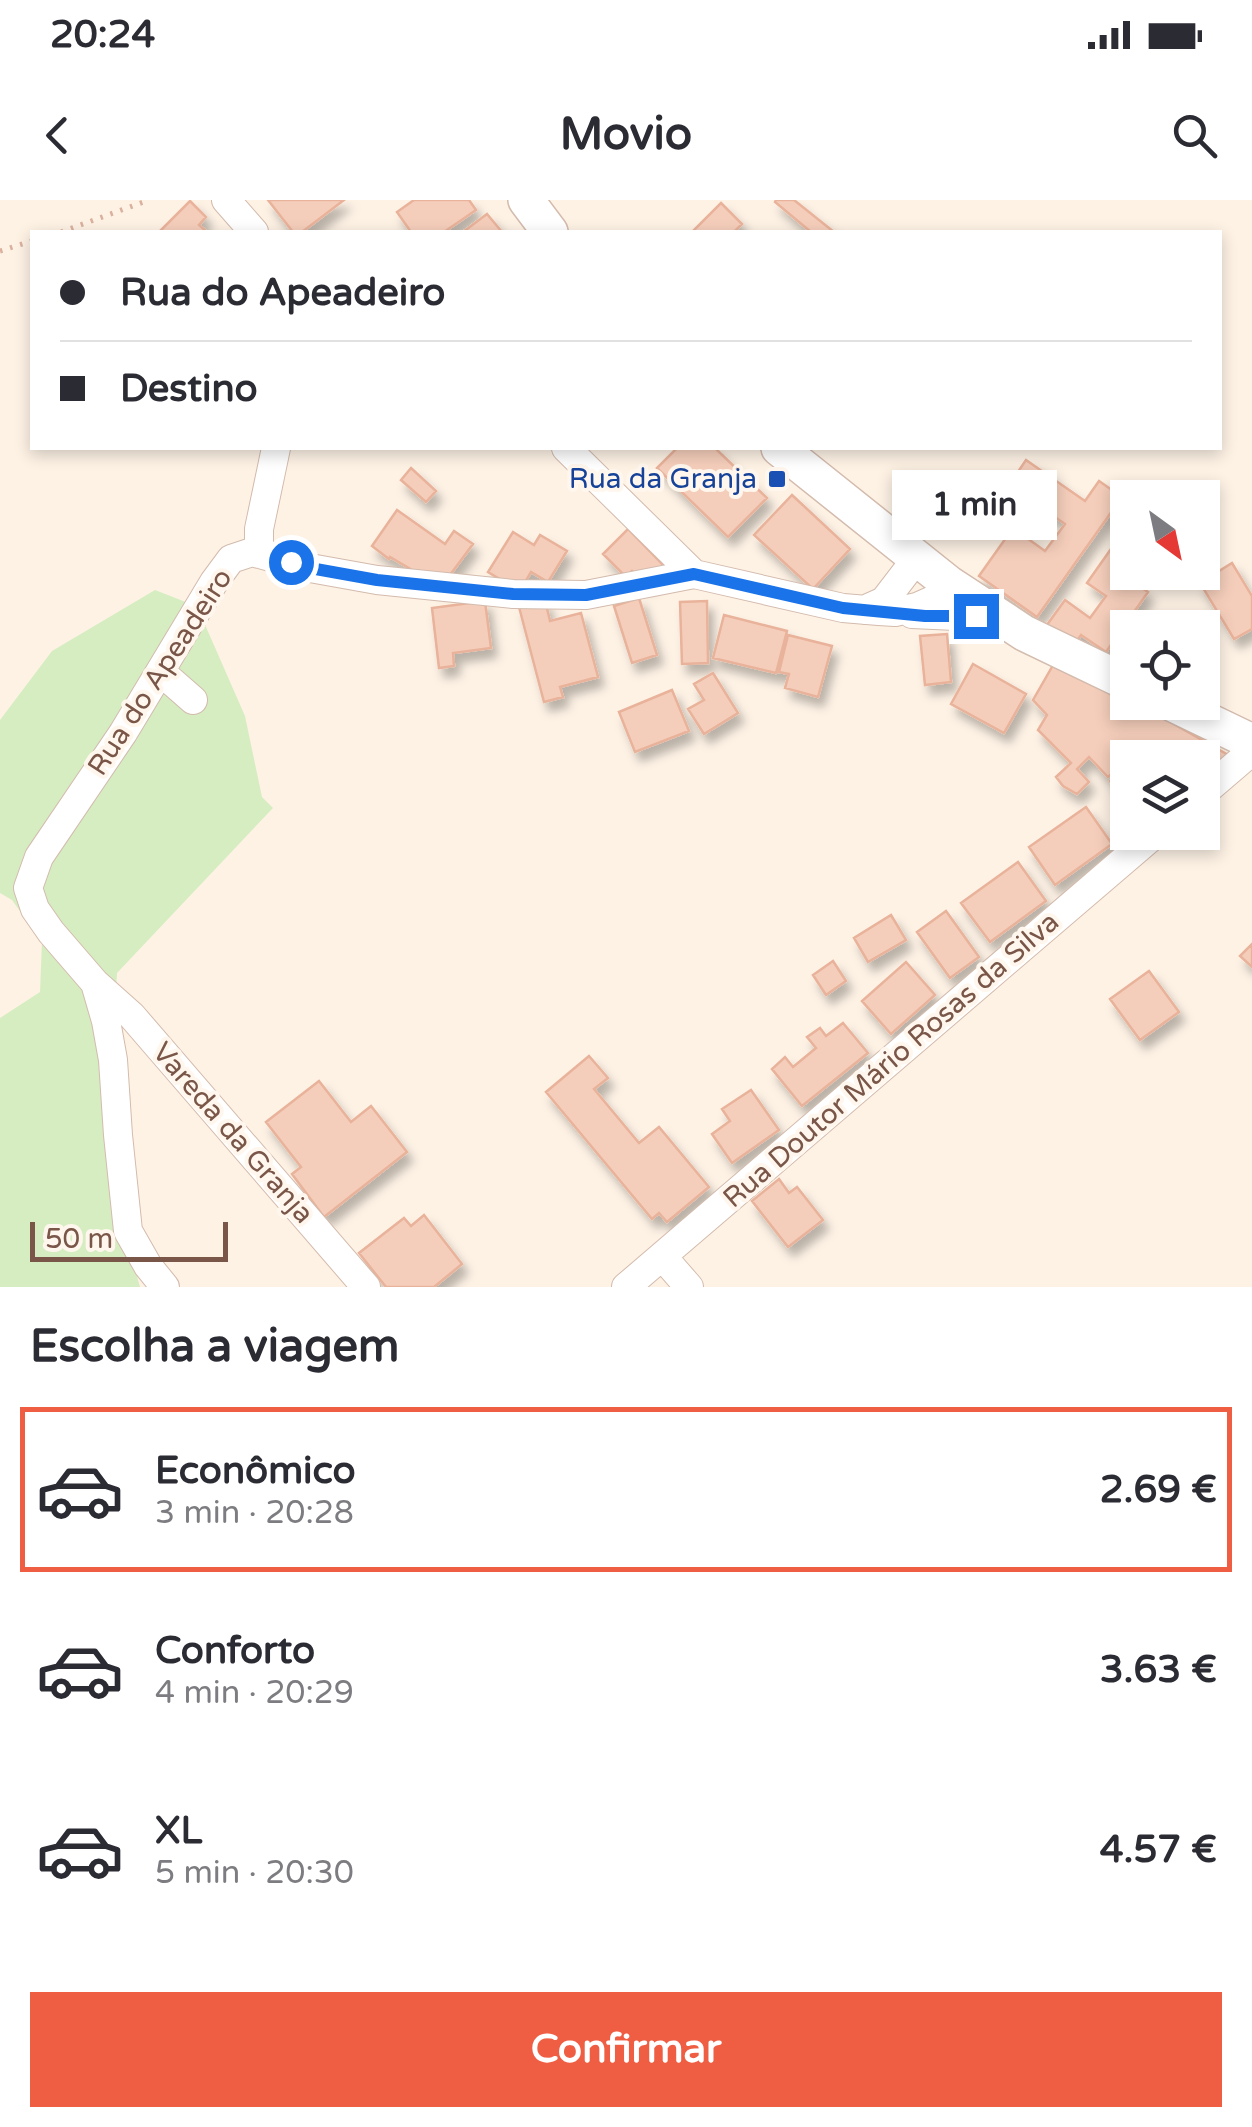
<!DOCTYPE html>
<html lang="pt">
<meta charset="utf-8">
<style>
:root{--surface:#fff;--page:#f7f7f7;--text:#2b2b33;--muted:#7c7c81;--line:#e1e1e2;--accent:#ef5d43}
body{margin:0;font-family:"Varela Round",sans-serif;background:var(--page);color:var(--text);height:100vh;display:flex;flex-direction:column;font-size:38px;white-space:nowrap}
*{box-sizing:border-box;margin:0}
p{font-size:32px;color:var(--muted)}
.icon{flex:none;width:55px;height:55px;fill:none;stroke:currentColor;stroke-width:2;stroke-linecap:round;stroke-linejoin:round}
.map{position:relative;height:1087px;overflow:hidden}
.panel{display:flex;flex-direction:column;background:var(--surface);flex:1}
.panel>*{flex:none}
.banner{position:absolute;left:30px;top:30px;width:1192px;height:220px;border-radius:0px;box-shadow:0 5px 15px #0003;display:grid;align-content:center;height:220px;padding:0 30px;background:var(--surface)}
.needle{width:65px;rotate:147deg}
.buttons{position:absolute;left:1110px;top:280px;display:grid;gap:20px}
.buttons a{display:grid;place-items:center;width:110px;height:110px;border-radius:0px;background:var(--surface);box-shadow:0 5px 15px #0003;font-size:50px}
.scale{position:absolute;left:30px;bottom:25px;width:198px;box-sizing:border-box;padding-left:10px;border:5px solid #795648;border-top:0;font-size:28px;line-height:35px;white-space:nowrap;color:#795648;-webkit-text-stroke:8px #fff7ed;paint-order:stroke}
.end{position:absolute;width:45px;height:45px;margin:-22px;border:12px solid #1a73e8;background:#fff;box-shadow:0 0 0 5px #fff}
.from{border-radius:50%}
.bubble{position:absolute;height:70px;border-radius:0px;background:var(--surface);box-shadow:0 5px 15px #0003;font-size:32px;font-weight:700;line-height:70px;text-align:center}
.banner b{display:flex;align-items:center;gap:35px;height:95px;font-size:38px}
.banner b+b{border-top:2px solid var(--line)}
.banner i{width:25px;height:25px;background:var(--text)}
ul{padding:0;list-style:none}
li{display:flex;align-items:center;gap:30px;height:165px;margin:0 20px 15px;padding:0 10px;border:5px solid transparent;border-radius:0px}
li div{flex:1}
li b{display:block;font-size:38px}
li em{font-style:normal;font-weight:700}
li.on{border-color:var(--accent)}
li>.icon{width:90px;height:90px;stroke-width:1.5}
h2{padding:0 30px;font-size:45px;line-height:120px}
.cta{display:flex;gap:20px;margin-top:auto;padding:20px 30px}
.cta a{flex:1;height:115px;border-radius:0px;background:var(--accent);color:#fff;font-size:40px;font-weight:700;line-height:115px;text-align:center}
.status{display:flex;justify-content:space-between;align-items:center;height:70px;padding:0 50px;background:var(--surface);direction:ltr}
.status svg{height:28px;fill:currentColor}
header{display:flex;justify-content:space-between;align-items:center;height:130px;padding:0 30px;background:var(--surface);font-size:45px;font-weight:700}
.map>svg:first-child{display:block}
</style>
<div class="status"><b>20:24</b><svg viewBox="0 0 49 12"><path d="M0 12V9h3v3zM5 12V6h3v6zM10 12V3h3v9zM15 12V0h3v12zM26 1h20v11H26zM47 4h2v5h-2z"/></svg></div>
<header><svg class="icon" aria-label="back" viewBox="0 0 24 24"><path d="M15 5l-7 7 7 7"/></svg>Movio<svg class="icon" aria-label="search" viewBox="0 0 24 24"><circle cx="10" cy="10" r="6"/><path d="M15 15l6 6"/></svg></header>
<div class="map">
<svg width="1252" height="1087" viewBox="0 0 1252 1087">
<defs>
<filter id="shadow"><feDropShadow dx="5.5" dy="9" stdDeviation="5" flood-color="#0004"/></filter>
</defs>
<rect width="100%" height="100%" fill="#fef2e5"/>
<path fill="#d6edc2" d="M155,390L201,408L199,411L245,516L262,597L273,608L117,773L111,888L128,1045L140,1087H0V818L40,792L42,742L12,700L0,693V520L52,451Z"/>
<path fill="#f5cebb" stroke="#e9b29a" stroke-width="2.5" filter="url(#shadow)" d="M268,0H344L302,32H293Z
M414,0H469L476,10L444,32H411L397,12Z
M776,0H794L834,32H811L775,2Z
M190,1L206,17L199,25L207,32H159Z
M721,3L742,24L734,32H692Z
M487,14L502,32H463Z
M677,248H715L767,298L728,337L657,268Z
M1026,260L1085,301L1099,281L1122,297L1037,417L979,376L1013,328L1045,351L1065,324L1009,285Z
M411,268L436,291L426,302L401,280Z
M792,295L850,349L813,389L754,335Z
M397,310L445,344L454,331L473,344L441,387L390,357L389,359L372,346Z
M628,329L665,367L646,383L632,371L626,377L603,354Z
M1125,329L1128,331V356L1117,371L1148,392L1106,452L1081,435L1072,448L1044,429L1065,400L1090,418L1106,396L1087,383Z
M513,332L534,345L540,335L567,351L548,382L531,372L520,391L488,372Z
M1232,363L1252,396V429L1234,439L1200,383Z
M639,398L657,455L632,463L614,406Z
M545,400L550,421L581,413L598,477L560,487L563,497L544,502L519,407Z
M485,401L491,448L453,453L454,466L439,468L432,408Z
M707,401L708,463L682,464L680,402Z
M724,415L787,431L776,473L713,458Z
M947,434L951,482L925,485L920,436Z
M788,435L832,446L818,497L785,488L789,474L779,472Z
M1059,459L1128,498V502H1135L1230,556L1210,574L1202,570V558H1181L1155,543L1147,558H1128V560L1108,577L1089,557L1077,569L1089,582L1077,594L1063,586L1056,577L1071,563L1038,530L1047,515L1033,500L1052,467Z
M973,464L1026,494L1004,533L951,504Z
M713,473L738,513L704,534L688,509L704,500L694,484Z
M672,490L689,531L635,552L619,512Z
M1128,569V606L1110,581Z
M1086,607L1112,644L1055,685L1029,647Z
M1125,612L1128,615V632L1123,636L1112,623Z
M1018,662L1046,701L990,742L961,703Z
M946,711L979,757L950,778L917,732Z
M891,715L906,740L868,762L854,738Z
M1252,744V767L1240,756Z
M833,761L846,781L826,795L813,775Z
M906,762L935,795L891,834L862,801Z
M1149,771L1179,812L1140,840L1110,799Z
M843,823L868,853L802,906L772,869L785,857L793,867L816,848L807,837L820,828L826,836Z
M589,856L608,878L594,889L639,943L659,927L709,987L667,1022L659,1013L652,1019L546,892Z
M319,881L351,922L371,906L407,952L324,1017L292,974L301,967L266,922Z
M751,890L779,930L732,963L712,934L730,921L722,909Z
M779,979L789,993L797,987L823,1020L788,1047L752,1001Z
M424,1015L462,1064L434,1087H386L359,1053L404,1018L411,1026Z"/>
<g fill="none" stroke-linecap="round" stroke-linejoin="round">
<defs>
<path id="minor" d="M226,0L254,32
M566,248L694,374
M259,354V329L276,248
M864,410L884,401L917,358
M912,414L1000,418
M161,472L193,500
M1202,594L1252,551
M95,783L132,816L366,1087
M662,1056L689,1087
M165,1087L148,1066L128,1031L118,935L113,860L106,821L95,783L51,732L35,709L28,688L39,657L123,533L214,382L231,359L252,352L310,368L377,380L513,394L586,395L694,374L843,408L879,411L895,412L917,407L935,399L948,383
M626,1087L1157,632"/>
<path id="tertiary" d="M526,0L550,32
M779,248L948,383L1024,433L1128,483
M1169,502L1252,542"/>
</defs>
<use href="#minor" stroke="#d3bbad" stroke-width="30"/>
<use href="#tertiary" stroke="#d3bbad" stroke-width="38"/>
<path stroke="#dab19e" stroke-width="5" stroke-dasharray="2.5 8" stroke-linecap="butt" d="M61,32L149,0
M0,51L32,41"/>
<use href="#minor" stroke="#fff" stroke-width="28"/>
<use href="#tertiary" stroke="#fff" stroke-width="35"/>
</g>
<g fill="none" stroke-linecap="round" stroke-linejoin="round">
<path stroke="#1a73e8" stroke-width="12" d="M291,362L310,368L377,380L513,394L586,395L694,374L843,408L925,416H976"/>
</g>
<rect fill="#1a4fb4" stroke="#fff7ed" stroke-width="4" x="767" y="269" width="20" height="20" rx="5"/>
<g text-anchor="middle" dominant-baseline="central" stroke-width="8" stroke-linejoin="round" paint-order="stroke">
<g font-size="28" fill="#164399" stroke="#fff7ed" text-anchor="end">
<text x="757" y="279">Rua da Granja</text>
</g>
<g font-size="28" fill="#795648" stroke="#fff7ed">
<text transform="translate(160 472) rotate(-57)">Rua do Apeadeiro</text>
<text transform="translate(891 860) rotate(-41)">Rua Doutor Mário Rosas da Silva</text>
<text transform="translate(233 933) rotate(49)">Vareda da Granja</text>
</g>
</g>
</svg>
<div class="buttons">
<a><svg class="needle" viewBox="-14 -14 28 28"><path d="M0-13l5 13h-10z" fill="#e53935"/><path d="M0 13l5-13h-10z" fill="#7c7c81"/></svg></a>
<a><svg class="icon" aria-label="locate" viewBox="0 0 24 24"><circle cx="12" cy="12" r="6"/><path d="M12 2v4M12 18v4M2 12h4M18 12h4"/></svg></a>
<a><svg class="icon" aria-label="layers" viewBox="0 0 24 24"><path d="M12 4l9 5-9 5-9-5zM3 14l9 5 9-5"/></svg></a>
</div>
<div class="scale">50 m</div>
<i class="end from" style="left:291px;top:362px"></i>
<i class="end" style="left:976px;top:416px"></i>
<div class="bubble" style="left:892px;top:270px;width:165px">1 min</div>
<div class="banner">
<b><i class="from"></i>Rua do Apeadeiro</b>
<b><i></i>Destino</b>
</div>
</div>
<section class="panel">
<h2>Escolha a viagem</h2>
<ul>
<li class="on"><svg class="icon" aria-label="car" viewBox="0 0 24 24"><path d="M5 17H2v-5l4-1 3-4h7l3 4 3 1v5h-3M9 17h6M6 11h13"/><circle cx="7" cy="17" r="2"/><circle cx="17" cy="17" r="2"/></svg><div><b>Econômico</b><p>3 min · 20:28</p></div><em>2.69 €</em></li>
<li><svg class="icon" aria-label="car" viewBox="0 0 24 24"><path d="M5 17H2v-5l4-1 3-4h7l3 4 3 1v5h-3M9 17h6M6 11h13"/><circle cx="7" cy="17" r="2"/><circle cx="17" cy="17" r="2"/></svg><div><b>Conforto</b><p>4 min · 20:29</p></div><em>3.63 €</em></li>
<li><svg class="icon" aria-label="car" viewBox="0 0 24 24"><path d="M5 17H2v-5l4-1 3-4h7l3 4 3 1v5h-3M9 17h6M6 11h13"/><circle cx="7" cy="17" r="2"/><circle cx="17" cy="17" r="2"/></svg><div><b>XL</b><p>5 min · 20:30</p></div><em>4.57 €</em></li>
</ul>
<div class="cta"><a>Confirmar</a></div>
</section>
